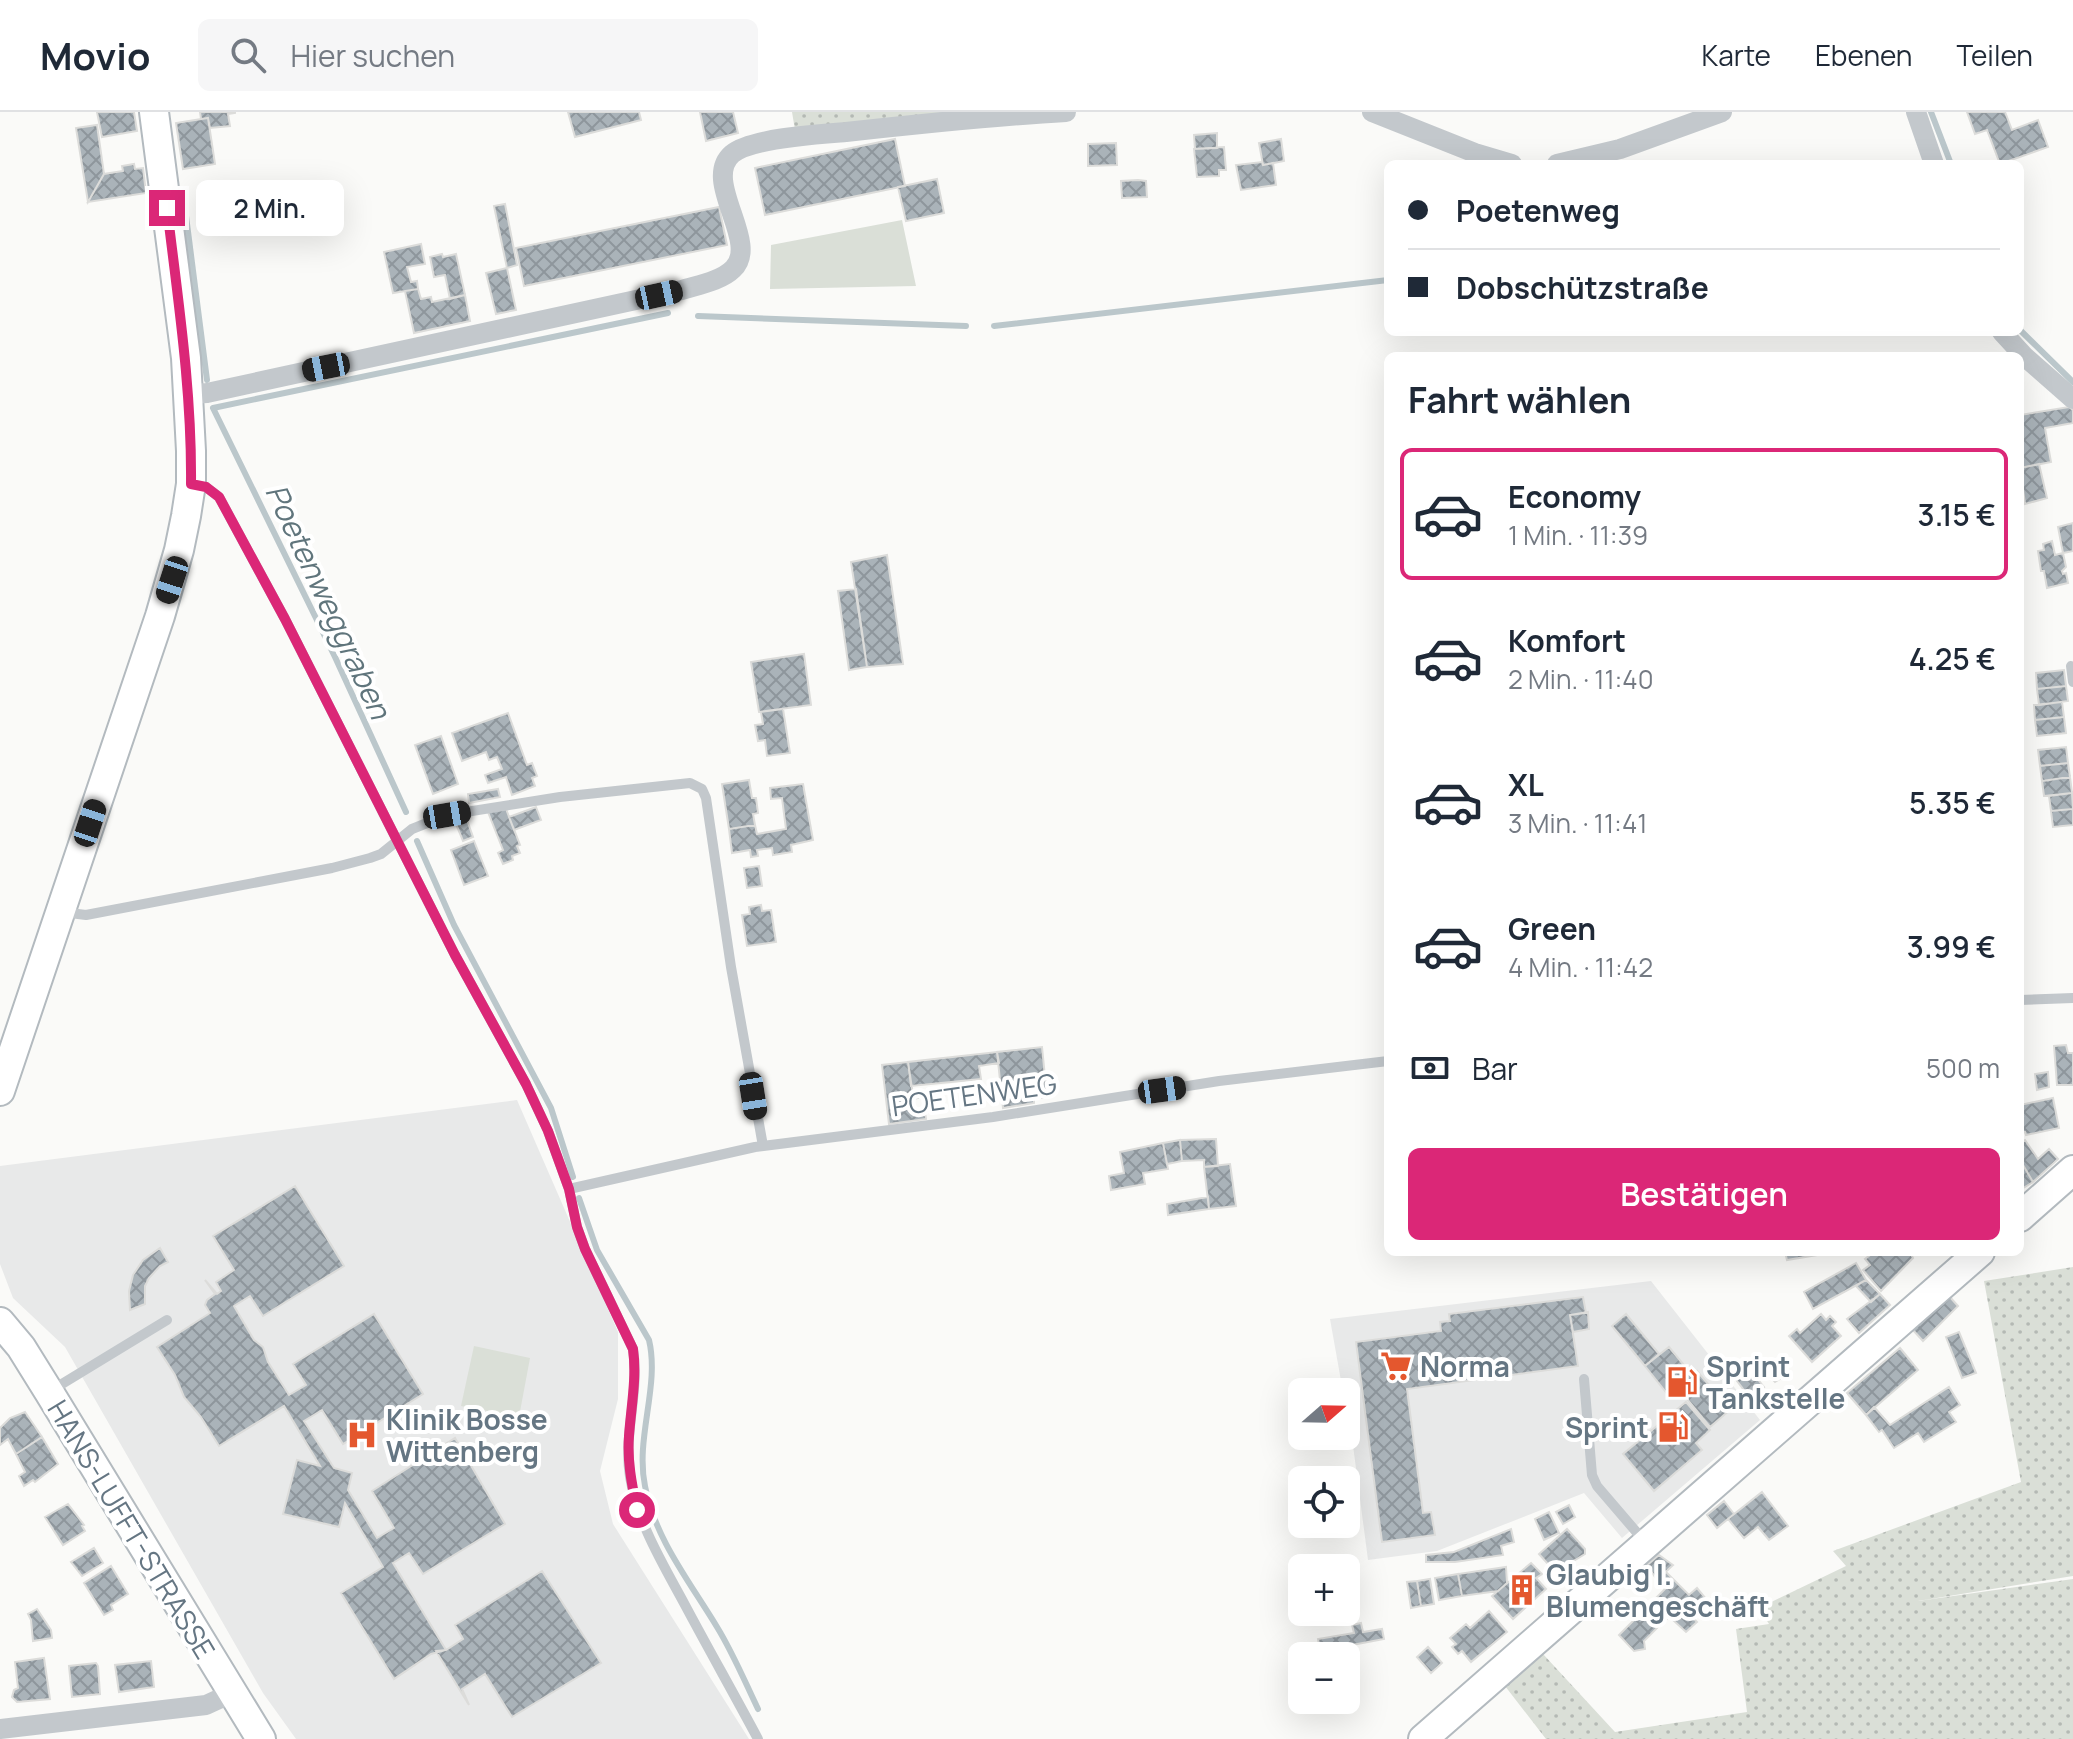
<!DOCTYPE html>
<html lang="de">
<meta charset="utf-8">
<style>
:root{--surface:#fff;--page:#f6f6f7;--text:#1f2937;--muted:#747a83;--line:#e0e1e3;--accent:#db2777}
body{margin:0;font-family:Manrope,sans-serif;background:var(--page);color:var(--text);height:100vh;display:flex;flex-direction:column;font-size:30px;white-space:nowrap}
*{box-sizing:border-box;margin:0}
p{font-size:26px;color:var(--muted)}
.icon{flex:none;width:44px;height:44px;fill:none;stroke:currentColor;stroke-width:2;stroke-linecap:round;stroke-linejoin:round}
.map{position:relative;flex:1;overflow:hidden}
.panel{position:absolute;left:1384px;top:240px;width:640px;height:904px;display:flex;flex-direction:column;background:var(--surface);border-radius:12px;box-shadow:0 8px 32px #0002}
.panel>*{flex:none}
.banner{position:absolute;left:1384px;top:48px;width:640px;height:176px;border-radius:12px;box-shadow:0 8px 32px #0002;display:grid;align-content:center;height:176px;padding:0 24px;background:var(--surface)}
.needle{width:52px;rotate:70deg}
.buttons{position:absolute;left:1288px;top:1266px;display:grid;gap:16px}
.buttons a{display:grid;place-items:center;width:72px;height:72px;border-radius:12px;background:var(--surface);box-shadow:0 8px 32px #0002;font-size:40px}
.end{position:absolute;width:36px;height:36px;margin:-18px;border:10px solid #db2777;background:#fff;box-shadow:0 0 0 4px #fff}
.from{border-radius:50%}
.bubble{position:absolute;height:56px;border-radius:12px;background:var(--surface);box-shadow:0 8px 32px #0002;font-size:26px;font-weight:600;line-height:56px;text-align:center}
.car{position:absolute;width:24px;height:48px;margin:-24px -12px;border-radius:10px;box-shadow:0 0 6px 2px #0007;background:linear-gradient(#222 24%,#8ab4d8 0 40%,#222 0 76%,#8ab4d8 0 86%,#222 0)}
.banner b{display:flex;align-items:center;gap:28px;height:76px;font-size:30px}
.banner b+b{border-top:2px solid var(--line)}
.banner i{width:20px;height:20px;background:var(--text)}
ul{padding:0;list-style:none}
li{display:flex;align-items:center;gap:24px;height:132px;margin:0 16px 12px;padding:0 8px;border:4px solid transparent;border-radius:12px}
li div{flex:1}
li b{display:block;font-size:30px}
li em{font-style:normal;font-weight:600}
li.on{border-color:var(--accent)}
li>.icon{width:72px;height:72px;stroke-width:1.5}
h2{padding:0 24px;font-size:36px;line-height:96px}
.pay{display:flex;align-items:center;gap:20px;height:88px;padding:0 24px;font-size:30px}
.pay p{margin-inline-start:auto}
.cta{display:flex;gap:16px;margin-top:auto;padding:16px 24px}
.cta a{flex:1;height:92px;border-radius:12px;background:var(--accent);color:#fff;font-size:32px;font-weight:600;line-height:92px;text-align:center}
header{display:flex;align-items:center;gap:48px;box-sizing:border-box;height:112px;padding:0 40px;background:var(--surface);border-bottom:2px solid var(--line)}
header strong{font-size:38px}
nav{display:flex;gap:44px;margin-inline-start:auto;font-size:28px}
.search{width:560px;height:72px;background:var(--page);display:flex;align-items:center;gap:20px;box-sizing:border-box;padding:0 28px;border-radius:12px;color:var(--muted);font-size:30px}
.map>svg:first-child{display:block}
</style>
<header>
<strong>Movio</strong>
<div class="search"><svg class="icon" aria-label="search" viewBox="0 0 24 24"><circle cx="10" cy="10" r="6"/><path d="M15 15l6 6"/></svg>Hier suchen</div>
<nav><a>Karte</a><a>Ebenen</a><a>Teilen</a></nav>
</header>
<div class="map">
<svg width="2073" height="1627" viewBox="0 0 2073 1627">
<defs>
<pattern id="grass-dots" width="8" height="8" patternUnits="userSpaceOnUse" patternTransform="scale(2)"><rect width="8" height="8" fill="#dadfd7"/><path d="M2 2h.1M6 6h.1" fill="none" stroke="#b4b9b4" stroke-width="1.8" stroke-linecap="round"/></pattern>
<pattern id="building-cross-hatch" width="8" height="8" patternUnits="userSpaceOnUse" patternTransform="scale(2)"><rect width="8" height="8" fill="#aab3b9"/><path d="M0 0l8 8M0 8l8-8" fill="none" stroke="#8e969c"/></pattern>
</defs>
<rect width="100%" height="100%" fill="#fafaf8"/>
<path fill="#e8e9e9" d="M517,988L618,1220V1287L600,1359L613,1412L749,1627H296L263,1581L65,1235L13,1186L0,1152V1054Z
M1651,1169L1760,1308L1622,1426L1584,1381L1437,1439L1368,1448L1346,1280H1343L1330,1207Z"/>
<path fill="url(#grass-dots)" d="M792,0H951L795,18Z
M2073,1155V1464L1918,1489L2073,1467V1627H1546L1505,1574L1543,1542L1615,1620L1747,1600L1736,1517L1769,1512L1759,1496L1846,1454L1833,1439L2021,1370L1984,1169Z"/>
<path fill="#dadfd7" d="M902,108L916,174L770,177L771,133Z
M474,1234L530,1246L519,1305L461,1294Z"/>
<g fill="none" stroke-linecap="round" stroke-linejoin="round">
<path stroke="#bbc7cb" stroke-width="6" d="M1931,0L1951,52
M186,104L207,268
M698,204L966,214
M994,214L1388,168
M2020,218L2073,270
M406,700L335,545L213,296L668,201
M417,729L454,813L551,996L573,1065
M579,1086L597,1138L649,1228C660,1274 635,1326 645,1374C655,1427 690,1470 717,1515C733,1541 745,1570 758,1597"/>
</g>
<path fill="url(#building-cross-hatch)" stroke="#dcdcda" stroke-width="2" d="M97,0H134L137,19L102,25Z
M200,0H235V1L228,2L230,14L210,16L208,6L201,7Z
M568,0H639L641,8L575,25Z
M700,0H733L738,21L706,29Z
M1967,0H2005L2012,18L2038,8L2048,35L2000,52L1987,18L1975,22Z
M208,6L215,52L183,57L176,11Z
M97,13L104,62L88,90L76,16Z
M1217,21V36L1195,37L1194,23Z
M895,27L905,74L765,103L755,56Z
M1281,27L1284,49L1263,53L1259,31Z
M1116,31L1117,53L1088,54V32Z
M1224,35L1226,58H1219V64L1197,65L1194,37Z
M1262,50L1263,53L1273,51L1276,73L1241,78L1236,53Z
M134,52L135,57L143,56L146,81L88,90L104,62L123,59L122,54Z
M937,67L944,101L906,109L898,75Z
M1138,68L1146,69L1147,85L1122,86L1121,69Z
M505,92L517,153L507,156L494,94Z
M719,95L727,133L524,174L516,136Z
M421,132L425,152L407,155L411,170L417,169L418,177L393,181L384,140Z
M442,142L443,145L456,142L465,183L450,187L445,163L434,165L430,145Z
M507,156L516,198L496,202L486,161Z
M418,177L421,187L431,185L432,190L465,183L470,209L414,221L405,179Z
M2069,295L2073,298V311L2045,316L2051,350L2020,356V303Z
M2039,352L2047,386L2025,392L2020,356Z
M2073,411V439L2063,441L2058,415Z
M2052,429L2055,443L2063,441L2066,455L2062,459L2063,462L2066,461L2068,471L2047,476L2044,459H2041L2038,439L2044,438L2043,432Z
M887,443L903,552L867,555L851,450Z
M856,477L867,555L849,558L838,479Z
M804,542L811,593L759,600L751,550Z
M2064,558L2066,574L2037,577L2036,561Z
M2066,574L2068,589L2039,593L2037,577Z
M2062,590L2064,605L2035,608L2034,593Z
M783,597L790,641L767,644L765,628L758,629L755,613L763,612L761,600Z
M508,601L527,653L532,651L537,664L532,666L535,674L512,683L506,665L488,671L485,663L502,657L497,645L489,648L486,640L462,649L452,621Z
M2064,605L2066,621L2037,624L2035,608Z
M441,624L458,672L433,682L415,633Z
M2066,635L2068,651L2040,654L2038,638Z
M2068,651L2070,665L2042,669L2040,654Z
M2070,665L2072,681L2044,684L2042,669Z
M749,668L752,686H756L758,701L753,702L755,713L729,717L722,672Z
M803,672L813,728L791,733L792,740L773,743L772,736L757,738L758,744L751,745L750,738L732,741L729,717L755,713L757,722L786,717L782,686L771,687L770,676Z
M498,677L500,685L469,691L468,682Z
M2072,681L2073,697L2051,699L2049,684Z
M536,695L541,708L514,718L509,705Z
M506,697L520,733L517,734L520,741L512,744L513,748L503,752L498,741L503,738L488,700Z
M2073,697V713L2053,715L2051,699Z
M467,708L473,725L463,729L456,712Z
M474,729L488,764L464,773L451,738Z
M759,754L762,774L747,776L744,756Z
M761,793L762,799L771,798L776,830L747,834L742,803L750,802L749,795Z
M2066,933L2068,941H2073V973H2057L2054,934Z
M1042,935L1047,985L1034,987V991L1003,996L997,940Z
M997,940L999,951L979,954L981,967L911,974L908,950Z
M908,950L913,983L917,982L918,986L913,987L914,1001L925,1000L926,1007L889,1012L882,953Z
M2048,960L2049,975L2037,978L2035,962Z
M2053,986L2059,1016L2026,1023L2025,1020L2020,1021V1004H2023L2020,993Z
M1216,1027L1218,1054L1204,1055V1048L1182,1049L1180,1028Z
M1180,1028L1182,1049L1167,1052L1163,1031Z
M2025,1028L2038,1047L2049,1037L2058,1047L2033,1070L2023,1053L2020,1054V1031Z
M1163,1031L1168,1057L1143,1061L1145,1072L1111,1078L1109,1064L1124,1061L1120,1040Z
M1230,1052L1236,1094L1209,1097L1204,1055Z
M2023,1053L2033,1070L2020,1078V1054Z
M295,1074L344,1154L263,1204L250,1184L234,1194L254,1228L263,1235L268,1250L289,1283L306,1273L293,1252L374,1202L423,1282L343,1332L322,1298L304,1309L334,1356L352,1361L348,1378L377,1426L394,1416L372,1379L455,1326L505,1412L423,1462L409,1441L393,1451L446,1538L431,1542L394,1567L341,1481L383,1455L345,1391L339,1415L283,1402L297,1348L320,1354L284,1294L219,1334L201,1305L184,1285L175,1263L157,1235L210,1201L205,1193L207,1188L215,1182L205,1168L217,1182L221,1179L216,1170L234,1158L213,1124Z
M1208,1085L1209,1097L1168,1103L1167,1092Z
M160,1136L168,1150L160,1154L149,1166L145,1174V1192L130,1198L129,1179L133,1163L143,1148Z
M1785,1140H1835L1787,1148Z
M1874,1140H1910L1913,1146L1881,1179L1863,1158L1870,1153L1865,1147Z
M1856,1151L1866,1168L1813,1197L1804,1180Z
M1866,1168L1880,1182L1871,1190L1856,1174Z
M1880,1182L1890,1193L1859,1221L1847,1207Z
M1949,1184L1958,1194L1923,1229L1912,1217Z
M1583,1185L1586,1201L1570,1203L1578,1254L1407,1277L1423,1401L1431,1400L1435,1423L1382,1430L1356,1230L1441,1219L1440,1210L1450,1209L1449,1202Z
M1588,1200L1589,1217L1573,1220L1570,1203Z
M1626,1202L1659,1242L1645,1254L1612,1214Z
M1821,1202L1826,1208L1830,1204L1836,1210L1832,1214L1841,1224L1812,1250L1789,1224L1797,1217L1800,1221Z
M1959,1220L1976,1261L1962,1266L1946,1225Z
M1669,1235L1692,1263L1697,1259L1730,1298L1710,1315L1678,1276L1669,1284L1645,1254Z
M1900,1236L1918,1258L1866,1303L1847,1281Z
M1774,1251L1783,1265L1775,1270L1764,1258Z
M1748,1255L1764,1275L1750,1286L1734,1265Z
M1949,1275L1960,1293L1949,1300L1956,1310L1924,1330L1918,1321L1894,1336L1882,1318L1879,1320L1866,1303L1874,1295L1890,1313Z
M1686,1290L1710,1318L1696,1331L1702,1338L1654,1379L1623,1342Z
M25,1300L42,1325L16,1342L8,1327L0,1333V1316L10,1306Z
M42,1325L58,1352L35,1370L33,1368L24,1374L19,1364L25,1360L16,1342Z
M1762,1380L1788,1414L1769,1428L1758,1415L1744,1426L1728,1407Z
M1724,1389L1734,1402L1717,1416L1707,1403Z
M68,1392L84,1413L82,1414L85,1419L63,1433L45,1405Z
M1569,1393L1575,1405L1563,1412L1556,1400Z
M1549,1400L1559,1421L1544,1428L1535,1407Z
M1511,1417L1514,1430L1501,1434L1503,1443L1455,1450H1426V1443L1454,1440Z
M1567,1417L1585,1437V1442L1567,1453L1566,1458L1561,1463L1557,1462L1539,1442Z
M94,1436L103,1451L82,1464L71,1450Z
M1659,1443L1673,1453L1657,1468L1647,1453Z
M1531,1451L1542,1462L1536,1466L1546,1477L1513,1507L1492,1484Z
M111,1454L128,1482L111,1493L113,1498L104,1503L84,1471Z
M1506,1455L1507,1471L1498,1479L1462,1484L1458,1462Z
M542,1459L601,1551L512,1605L485,1562L462,1577L469,1593L436,1539L446,1538L463,1527L455,1513Z
M1666,1460L1689,1483L1697,1476L1707,1488L1697,1496L1689,1487L1659,1514L1644,1498L1665,1477L1657,1468Z
M1458,1462L1462,1484L1439,1488L1435,1466Z
M1430,1467L1434,1492L1421,1494L1417,1469Z
M1417,1469L1421,1494L1411,1496L1407,1470Z
M37,1497L51,1518L52,1526L33,1529L31,1508L28,1502Z
M1684,1497L1697,1510L1686,1520L1673,1508Z
M1644,1498L1659,1514L1644,1529L1645,1537L1634,1539L1619,1523Z
M1489,1499L1507,1520L1471,1550L1462,1539L1458,1542L1452,1535L1456,1532L1450,1526L1466,1512L1470,1516Z
M1361,1511L1363,1520L1382,1517L1384,1527L1320,1539L1318,1527L1354,1521L1352,1513Z
M1428,1535L1442,1551L1431,1561L1417,1545Z
M44,1546L50,1587L17,1590L12,1585L14,1578L18,1576L15,1550Z
M151,1549L154,1575L119,1580L115,1553Z
M96,1551L98,1554L100,1582L72,1585L69,1554Z"/>
<g fill="none" stroke-linecap="round" stroke-linejoin="round">
<defs>
<path id="secondary" d="M0,979L160,504L179,438L186,404L191,372V339L186,246L154,0
M2020,1105L2073,1058
M0,1210L21,1235L49,1280L261,1627
M1423,1627L1980,1140"/>
</defs>
<use href="#secondary" stroke="#b3babf" stroke-width="32"/>
<path stroke="#c3c8cc" stroke-width="10" d="M193,372L206,375L219,385L285,507L455,843L526,972L548,1019L569,1077
M2071,554L2073,570
M62,800L86,803L332,756L370,746L381,742L412,717L447,703L560,685L690,671L702,677L706,686L731,855L763,1034
M2020,888L2073,886
M1584,1267L1592,1363L1597,1374L1645,1430
M52,1278L167,1208
M758,1627C734,1582 709,1538 685,1493C663,1452 638,1412 630,1365C623,1322 640,1280 633,1237L585,1137L577,1115L569,1077L755,1035L993,1005L1219,969L1388,949"/>
<path stroke="#c3c8cc" stroke-width="20" d="M1372,0L1475,41L1512,52
M1916,0L1934,52
M1557,52L1620,37L1722,0
M2002,220L2024,244L2073,287
M189,282L207,281L682,178C698,173 721,169 733,157C761,131 701,69 732,42C751,26 820,22 846,20C919,12 992,4 1066,0
M0,1617L206,1593L232,1581"/>
<use href="#secondary" stroke="#fff" stroke-width="28"/>
</g>
<g fill="none" stroke-linecap="round" stroke-linejoin="round">
<path stroke="#db2777" stroke-width="10" d="M167,96C178,188 192,279 191,372L206,375L219,385L285,507L455,843L526,972L548,1019L569,1077L577,1115L585,1137L633,1237C637,1266 631,1295 629,1324C627,1349 632,1373 637,1398"/>
</g>
<defs>
<symbol id="supermarket-bare" viewBox="-9 -9 18 18"><path d="M-6-5.5h2.5l.6 2H6L4.5 2H-2.5L-4.4-4H-6ZM-1.5 3.2a1.3 1.3 0 1 0 .1 0ZM3 3.2a1.3 1.3 0 1 0 .1 0Z" fill="#e4572e" stroke="#fff" stroke-width="2.5" paint-order="stroke"/></symbol>
<symbol id="fuel-bare" viewBox="-9 -9 18 18"><path d="M-5.5-6h7V0h2V4h1.3V-2.5L3-4.5l.8-.8L6-3V5H2.5V1h-1V6h-7ZM-4.2-4.7v3.2H.2V-4.7Z" fill="#e4572e" stroke="#fff" stroke-width="2.5" paint-order="stroke"/></symbol>
<symbol id="hospital-bare" viewBox="-9 -9 18 18"><path d="M-5-5h3v3.5h4V-5h3V5h-3V1.5h-4V5h-3Z" fill="#e4572e" stroke="#fff" stroke-width="2.5" paint-order="stroke"/></symbol>
<symbol id="building-bare" viewBox="-9 -9 18 18"><path d="M-4-6H4V6H1V3H-1V6H-4ZM-2.5-4.3h1.7v1.8h-1.7ZM.8-4.3h1.7v1.8H.8ZM-2.5-1h1.7V.8h-1.7ZM.8-1h1.7V.8H.8Z" fill="#e4572e" stroke="#fff" stroke-width="2.5" paint-order="stroke"/></symbol>
</defs>
<g fill-rule="evenodd">
<use href="#supermarket-bare" x="1374" y="1232" width="44" height="44"/>
<use href="#fuel-bare" x="1660" y="1248" width="44" height="44"/>
<use href="#fuel-bare" x="1651" y="1293" width="44" height="44"/>
<use href="#hospital-bare" x="340" y="1301" width="44" height="44"/>
<use href="#building-bare" x="1500" y="1456" width="44" height="44"/>
</g>
<g text-anchor="middle" dominant-baseline="central" stroke-width="8" stroke-linejoin="round" paint-order="stroke">
<g font-size="28" fill="#657683" stroke="#fff">
<text transform="translate(974 982) rotate(-8)">POETENWEG</text>
<text transform="translate(132 1417) rotate(59)">HANS-LUFFT-STRASSE</text>
</g>
<g font-size="28" font-weight="bold" fill="#657683" stroke="#fff" text-anchor="start">
<text x="1420" y="1254">Norma</text>
<text x="1706" y="1254">Sprint<tspan x="1706" dy="32">Tankstelle</tspan></text>
<text x="386" y="1307">Klinik Bosse<tspan x="386" dy="32">Wittenberg</tspan></text>
<text x="1649" y="1315" text-anchor="end">Sprint</text>
<text x="1546" y="1462">Glaubig I.<tspan x="1546" dy="32">Blumengeschäft</tspan></text>
</g>
<g font-size="30" font-style="italic" fill="#60757c" stroke="#fff">
<text transform="translate(329 489) rotate(65)">Poetenweggraben</text>
</g>
</g>
</svg>
<div class="buttons">
<a><svg class="needle" viewBox="-14 -14 28 28"><path d="M0-13l5 13h-10z" fill="#e53935"/><path d="M0 13l5-13h-10z" fill="#747a83"/></svg></a>
<a><svg class="icon" aria-label="locate" viewBox="0 0 24 24"><circle cx="12" cy="12" r="6"/><path d="M12 2v4M12 18v4M2 12h4M18 12h4"/></svg></a>
<a>+</a>
<a>−</a>
</div>
<i class="end from" style="left:637px;top:1398px"></i>
<i class="end" style="left:167px;top:96px"></i>
<div class="bubble" style="left:196px;top:68px;width:148px">2 Min.</div>
<i class="car" style="left:659px;top:183px;rotate:78deg"></i>
<i class="car" style="left:326px;top:255px;rotate:259deg"></i>
<i class="car" style="left:172px;top:468px;rotate:198deg"></i>
<i class="car" style="left:447px;top:703px;rotate:80deg"></i>
<i class="car" style="left:90px;top:711px;rotate:18deg"></i>
<i class="car" style="left:1162px;top:978px;rotate:82deg"></i>
<i class="car" style="left:753px;top:984px;rotate:171deg"></i>
<div class="banner">
<b><i class="from"></i>Poetenweg</b>
<b><i></i>Dobschützstraße</b>
</div>
<section class="panel">
<h2>Fahrt wählen</h2>
<ul>
<li class="on"><svg class="icon" aria-label="car" viewBox="0 0 24 24"><path d="M5 17H2v-5l4-1 3-4h7l3 4 3 1v5h-3M9 17h6M6 11h13"/><circle cx="7" cy="17" r="2"/><circle cx="17" cy="17" r="2"/></svg><div><b>Economy</b><p>1 Min. · 11:39</p></div><em>3.15 €</em></li>
<li><svg class="icon" aria-label="car" viewBox="0 0 24 24"><path d="M5 17H2v-5l4-1 3-4h7l3 4 3 1v5h-3M9 17h6M6 11h13"/><circle cx="7" cy="17" r="2"/><circle cx="17" cy="17" r="2"/></svg><div><b>Komfort</b><p>2 Min. · 11:40</p></div><em>4.25 €</em></li>
<li><svg class="icon" aria-label="car" viewBox="0 0 24 24"><path d="M5 17H2v-5l4-1 3-4h7l3 4 3 1v5h-3M9 17h6M6 11h13"/><circle cx="7" cy="17" r="2"/><circle cx="17" cy="17" r="2"/></svg><div><b>XL</b><p>3 Min. · 11:41</p></div><em>5.35 €</em></li>
<li><svg class="icon" aria-label="car" viewBox="0 0 24 24"><path d="M5 17H2v-5l4-1 3-4h7l3 4 3 1v5h-3M9 17h6M6 11h13"/><circle cx="7" cy="17" r="2"/><circle cx="17" cy="17" r="2"/></svg><div><b>Green</b><p>4 Min. · 11:42</p></div><em>3.99 €</em></li>
</ul>
<div class="pay"><svg class="icon" aria-label="cash" viewBox="0 0 24 24"><path d="M3 7h18v10H3z"/><circle cx="12" cy="12" r="2"/></svg>Bar<p>500 m</p></div>
<div class="cta"><a>Bestätigen</a></div>
</section>
</div>
